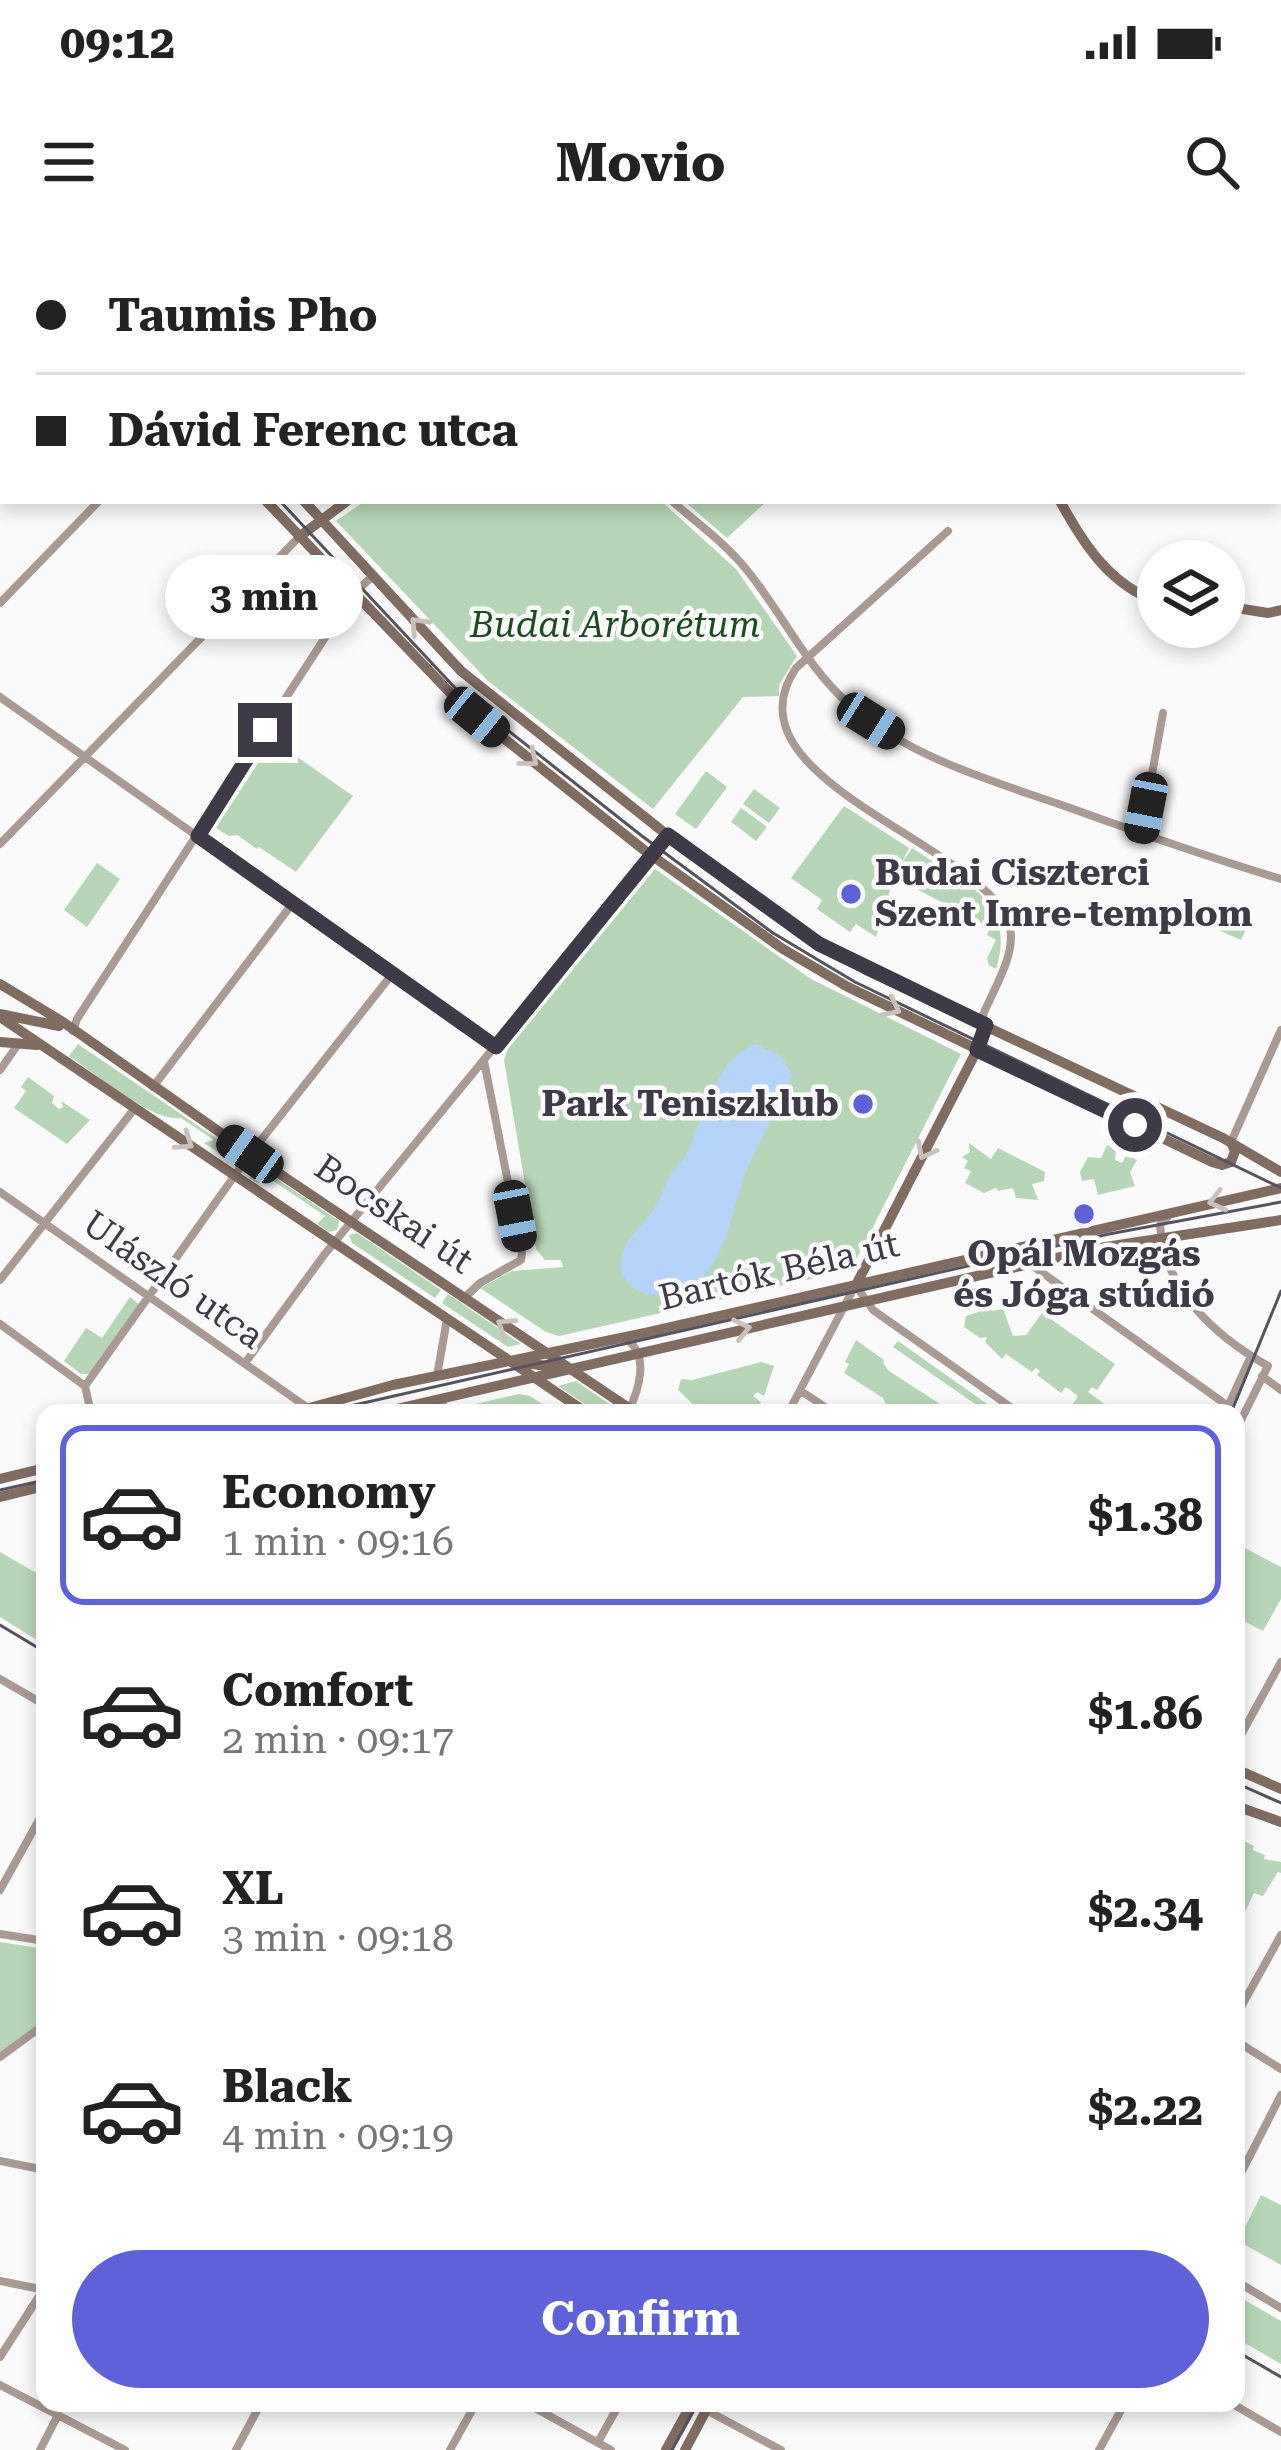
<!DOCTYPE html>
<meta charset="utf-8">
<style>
:root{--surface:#fff;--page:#f6f6f6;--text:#222;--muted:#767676;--line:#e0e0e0;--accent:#5f61d9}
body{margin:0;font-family:"Roboto Serif",serif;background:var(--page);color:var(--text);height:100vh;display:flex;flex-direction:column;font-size:45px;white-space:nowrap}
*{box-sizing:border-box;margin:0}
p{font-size:39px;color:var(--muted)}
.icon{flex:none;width:66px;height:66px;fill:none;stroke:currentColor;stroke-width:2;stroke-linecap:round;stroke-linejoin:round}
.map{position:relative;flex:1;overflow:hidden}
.details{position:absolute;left:36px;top:1164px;width:1209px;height:1008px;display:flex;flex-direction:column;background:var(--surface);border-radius:24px;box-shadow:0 6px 18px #0003}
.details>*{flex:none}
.hud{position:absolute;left:0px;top:0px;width:1281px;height:264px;box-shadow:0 6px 18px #0003;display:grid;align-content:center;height:264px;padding:0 36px;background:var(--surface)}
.fabs{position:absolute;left:1137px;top:300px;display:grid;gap:24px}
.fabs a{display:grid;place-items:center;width:108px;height:108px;border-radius:50%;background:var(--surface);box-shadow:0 6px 18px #0003;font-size:60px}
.end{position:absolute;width:54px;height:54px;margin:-27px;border:15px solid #3e3a47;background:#fff;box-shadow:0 0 0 6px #fff}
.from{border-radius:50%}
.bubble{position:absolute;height:84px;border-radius:42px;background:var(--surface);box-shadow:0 6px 18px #0003;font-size:39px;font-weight:700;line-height:84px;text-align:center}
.car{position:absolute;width:36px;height:72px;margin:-36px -18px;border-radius:15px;box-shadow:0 0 9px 3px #0007;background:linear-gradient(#222 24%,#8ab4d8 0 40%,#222 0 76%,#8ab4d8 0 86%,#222 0)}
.hud b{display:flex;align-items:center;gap:42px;height:114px;font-size:45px}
.hud b+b{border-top:3px solid var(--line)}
.hud i{width:30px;height:30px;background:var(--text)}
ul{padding:21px 0 0;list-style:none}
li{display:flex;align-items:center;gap:36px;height:180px;margin:0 24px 18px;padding:0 12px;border:6px solid transparent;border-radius:24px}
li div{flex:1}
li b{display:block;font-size:45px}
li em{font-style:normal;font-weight:700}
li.active{border-color:var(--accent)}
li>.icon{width:108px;height:108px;stroke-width:1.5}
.primary-button{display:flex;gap:24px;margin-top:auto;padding:24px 36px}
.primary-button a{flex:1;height:138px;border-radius:72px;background:var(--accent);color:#fff;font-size:48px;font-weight:700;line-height:138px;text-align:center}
.status{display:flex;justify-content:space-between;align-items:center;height:84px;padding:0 60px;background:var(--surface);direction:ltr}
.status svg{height:33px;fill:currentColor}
header{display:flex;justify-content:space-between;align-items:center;height:156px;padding:0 36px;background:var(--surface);font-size:54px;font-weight:700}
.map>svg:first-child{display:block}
</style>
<div class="status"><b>09:12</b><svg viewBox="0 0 49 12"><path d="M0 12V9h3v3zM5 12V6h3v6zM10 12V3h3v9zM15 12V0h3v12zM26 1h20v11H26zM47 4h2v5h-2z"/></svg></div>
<header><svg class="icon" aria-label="menu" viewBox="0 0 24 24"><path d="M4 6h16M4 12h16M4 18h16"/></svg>Movio<svg class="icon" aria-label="search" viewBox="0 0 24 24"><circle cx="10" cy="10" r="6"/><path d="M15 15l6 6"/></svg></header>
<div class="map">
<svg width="1281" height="2210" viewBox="0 0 1281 2210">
<rect width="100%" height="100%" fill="#fafafa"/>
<path fill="#b7d6b7" d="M365,261H661L736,329L797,416L779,445V456L743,457L653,569L488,441L336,281Z
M684,261H767L727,298Z
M273,500L353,556L296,632L259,607L257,609L237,595L229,596L216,588Z
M706,531L727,547L696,589L675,574Z
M754,549L780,568L769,583L743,564Z
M844,566L909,608L901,624L912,608C961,641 1018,659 996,729L989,725L987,718L996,700L987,695L990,688L894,637L876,697L856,684L850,692L817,669L822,660L791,638Z
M741,568L767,587L756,601L731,582Z
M97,623L120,639L87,687L64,670Z
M655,629L811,739L961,814L851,1030L559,1096L546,1092L480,1048L512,1031L563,1027L561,1020H545L536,1009L504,820L508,809Z
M1213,664L1250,681L1241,700L1205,684Z
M78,804L238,913L239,920L234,922L204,903L214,900L181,878C152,882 94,833 69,816Z
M28,837L54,856L52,863L59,869L63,867L61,861L90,880L67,904L14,868L26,851L21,847Z
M969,903L991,919L998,908L1045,932L1044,941L1032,944L1038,960L1016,958L1013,948L998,951L996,948L984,953L965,943L971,931L964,928L968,921L962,917L970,912Z
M1107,905L1116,910L1115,920L1122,923L1126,915L1137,920L1130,932L1135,946L1098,955L1094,939L1082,941L1080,932L1088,917L1101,918Z
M258,926L339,981L337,990L329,992L317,984L325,976L272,940L257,943L249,938Z
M357,993L441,1050L435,1058L352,1003L349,995Z
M448,1054L521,1104L508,1107L442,1063Z
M130,1057L139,1064L91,1134H81L64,1121L86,1088L102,1098Z
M990,1068L992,1071L1003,1069L1013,1096L1026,1095L1042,1073L1115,1124L1097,1150L1092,1147L1088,1152L1117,1173H1067L1078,1156L1066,1147L1061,1153L1037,1135L1040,1131L1036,1128L1032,1132L1006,1114L1002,1119L985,1102L987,1097L980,1098L964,1087L966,1076Z
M856,1100L884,1120L883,1123L889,1131L954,1173L883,1172L887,1166L883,1158L844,1133L849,1124L845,1122Z
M898,1101L1000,1173H988L893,1107Z
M761,1122L774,1126L764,1156L757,1152L753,1156L761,1162L756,1173H702L678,1150L681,1139L692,1140Z
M576,1141L611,1165L616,1173H598L558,1146Z
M519,1154L530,1156L556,1173H462L458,1168Z
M1239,1305L1281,1327V1359L1263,1391L1236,1377Z
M0,1312L45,1338V1405L0,1377Z
M1236,1597L1254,1606L1253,1610L1265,1615L1264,1619L1281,1622V1633L1278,1632L1263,1656L1254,1653L1236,1691Z
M0,1702L45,1709V1780L0,1812Z
M1261,1955L1281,1965V2025L1238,2001Z
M1236,2055L1281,2081V2124L1236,2098Z"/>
<path fill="#b5d4f8" d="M756,804L782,817L792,835C779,866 762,896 748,927C734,959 732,994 713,1024C693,1054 642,1072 622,1034C616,1011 634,993 648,977C661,963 664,942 676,927C684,916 681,926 687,913C703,879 716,816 756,804Z"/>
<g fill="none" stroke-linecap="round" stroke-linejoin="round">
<path stroke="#a99a93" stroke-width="8" d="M284,0L287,3
M471,0L473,3
M532,3L535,0
M935,3L938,0
M1278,111L1281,112
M0,177L3,172
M672,261C697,283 725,303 746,329C783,374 806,427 851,466C913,520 997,542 1073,569C1142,594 1211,618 1281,639
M948,291L796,428C719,542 993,606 1010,688C1016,715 993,750 983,775L985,785
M0,363L99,261
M0,457L496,807
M1141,595L1163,473
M0,604L299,297
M73,791L77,779L354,353L373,336
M0,830L19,803
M153,847L292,664
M1231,902L1281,790
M0,952L315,1173
M1170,974L1160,985C1164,1050 1215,1096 1268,1126L1236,1190
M1030,1024L1228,1166
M0,1040L135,868
M856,1046L873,1070L1019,1173
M464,1058L480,1043L521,1020L522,1013L484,821
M0,1084L85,1146L91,1173
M626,1099C650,1115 639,1150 628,1172
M245,1123L324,1015L668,595
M437,1136L447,1079
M1262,1136L1281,1150
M85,1146L250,914L393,733
M801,1151L834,1173
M441,1161L448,1173
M788,1173L855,1046
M1225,1173L1251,1116
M0,1439L45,1465
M1236,1504L1281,1422
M0,1650L45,1569
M0,1694L45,1701
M1236,1776L1281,1695
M1236,1801L1281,1829
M0,1817L45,1784
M0,1921L45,1930
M1236,1943L1281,1855
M0,2041L45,2050
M1236,2041L1281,2068
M0,2117L43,2050
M0,2145L125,2210
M526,2163L611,2210
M1231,2163L1281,2192
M706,2170L781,2210
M598,2202L620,2163
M40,2210L58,2175
M236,2210L261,2163
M450,2210L476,2163
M1099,2210L1125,2163"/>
<path stroke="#816c62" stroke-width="10" d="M24,0L27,3
M60,0L63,3
M894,0L896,3
M1143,0L1145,3
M695,3L699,0
M1278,126L1281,128
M266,261L462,465L644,610L783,709L848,747L1212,922L1222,925L1231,922L1235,911L1231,902
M304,261L461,431L661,590L799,691L866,730L1223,898L1281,932
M1060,261C1084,305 1110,345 1158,362
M299,297L347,261
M1224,366L1268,373L1281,370
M0,744L63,782L265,924L636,1173
M0,774L59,786
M0,777L587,1173
M0,802L37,805
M856,1045L977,810L985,785
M519,1122L560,1128
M291,1173L393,1145L645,1093L1281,948
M379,1173L1099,1008L1281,980
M0,1239L45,1228
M0,1257L45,1246
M1236,1529L1281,1549
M1236,1566L1281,1582
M666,2210L692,2163
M685,2210L710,2163"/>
<path stroke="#57535e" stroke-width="3" d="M44,0L47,3
M280,261L458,451L642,596L773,693L855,742L1281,948
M319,1173L1109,994L1281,962
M1231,1173L1281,1051
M0,1250L45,1240
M1236,1543L1281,1563
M672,2210L698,2163"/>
<path stroke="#57535e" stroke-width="3" d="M0,1385L45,1412
M1236,2111L1281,2137"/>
</g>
<defs><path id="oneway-chevron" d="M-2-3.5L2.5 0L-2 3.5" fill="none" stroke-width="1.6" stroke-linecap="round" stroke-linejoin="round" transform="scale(3)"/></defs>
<g stroke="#cac1bd">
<use href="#oneway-chevron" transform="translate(418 385) rotate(-133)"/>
<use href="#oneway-chevron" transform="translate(530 519) rotate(39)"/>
<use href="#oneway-chevron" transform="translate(892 768) rotate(26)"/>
<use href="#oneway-chevron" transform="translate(185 902) rotate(34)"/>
<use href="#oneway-chevron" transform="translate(925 911) rotate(117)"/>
<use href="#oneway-chevron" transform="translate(1217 961) rotate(166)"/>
<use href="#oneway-chevron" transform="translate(505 1086) rotate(-146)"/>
<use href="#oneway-chevron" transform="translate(742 1089) rotate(-13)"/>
</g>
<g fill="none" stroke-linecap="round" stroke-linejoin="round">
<path stroke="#3e3a47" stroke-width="15" d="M265,490L198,596L496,807L668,595L819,704L986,785L977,810L1135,885"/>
</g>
<g fill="#5f61d9" stroke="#fafafa" stroke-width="4.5">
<circle cx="851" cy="654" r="12"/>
<circle cx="863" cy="864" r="12"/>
<circle cx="1084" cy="974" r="12"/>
</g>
<g text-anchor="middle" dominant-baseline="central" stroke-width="9" stroke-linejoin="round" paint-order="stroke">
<g font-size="36" font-style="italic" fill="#1b4b1f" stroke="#fafafa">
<text x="615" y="385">Budai Arborétum</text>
</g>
<g font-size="36" font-weight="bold" fill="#3e3a47" stroke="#fafafa" text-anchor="start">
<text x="875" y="633">Budai Ciszterci<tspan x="875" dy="41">Szent Imre-templom</tspan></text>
<text x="839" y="864" text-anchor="end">Park Teniszklub</text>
<text x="1084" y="1014" text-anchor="middle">Opál Mozgás<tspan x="1084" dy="41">és Jóga stúdió</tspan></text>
</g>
<g font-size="36" fill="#3e3a47" stroke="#fafafa">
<text transform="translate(394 974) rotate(34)">Bocskai út</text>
<text transform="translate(779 1031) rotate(-13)">Bartók Béla út</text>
<text transform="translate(173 1040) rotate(35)">Ulászló utca</text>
</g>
</g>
</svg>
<div class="fabs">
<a><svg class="icon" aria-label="layers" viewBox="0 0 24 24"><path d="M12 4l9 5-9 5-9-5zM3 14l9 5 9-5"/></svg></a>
</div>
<i class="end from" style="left:1135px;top:885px"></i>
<i class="end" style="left:265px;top:490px"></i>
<div class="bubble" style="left:165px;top:315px;width:198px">3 min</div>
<i class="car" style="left:477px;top:477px;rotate:129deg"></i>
<i class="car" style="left:871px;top:481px;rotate:122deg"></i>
<i class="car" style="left:1146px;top:568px;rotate:191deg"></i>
<i class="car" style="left:250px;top:914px;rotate:305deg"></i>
<i class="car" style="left:515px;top:976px;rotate:169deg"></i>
<div class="hud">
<b><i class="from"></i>Taumis Pho</b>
<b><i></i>Dávid Ferenc utca</b>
</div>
<section class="details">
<ul>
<li class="active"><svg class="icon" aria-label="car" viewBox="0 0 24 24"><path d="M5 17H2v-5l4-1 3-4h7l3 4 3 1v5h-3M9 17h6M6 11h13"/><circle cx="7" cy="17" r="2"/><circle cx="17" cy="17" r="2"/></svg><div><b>Economy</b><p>1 min · 09:16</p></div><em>$1.38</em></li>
<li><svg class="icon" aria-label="car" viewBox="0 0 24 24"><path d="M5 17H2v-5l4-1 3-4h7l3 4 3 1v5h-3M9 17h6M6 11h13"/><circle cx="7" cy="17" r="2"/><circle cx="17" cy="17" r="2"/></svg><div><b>Comfort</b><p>2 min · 09:17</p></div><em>$1.86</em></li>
<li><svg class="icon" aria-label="car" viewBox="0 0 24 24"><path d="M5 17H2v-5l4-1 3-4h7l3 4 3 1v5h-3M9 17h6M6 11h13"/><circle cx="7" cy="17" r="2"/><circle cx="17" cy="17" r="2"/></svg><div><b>XL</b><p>3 min · 09:18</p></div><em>$2.34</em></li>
<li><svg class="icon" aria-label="car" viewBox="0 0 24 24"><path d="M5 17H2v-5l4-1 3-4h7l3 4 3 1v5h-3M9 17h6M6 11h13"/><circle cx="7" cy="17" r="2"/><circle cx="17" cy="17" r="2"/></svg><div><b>Black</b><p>4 min · 09:19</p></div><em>$2.22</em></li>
</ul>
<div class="primary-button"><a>Confirm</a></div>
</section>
</div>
